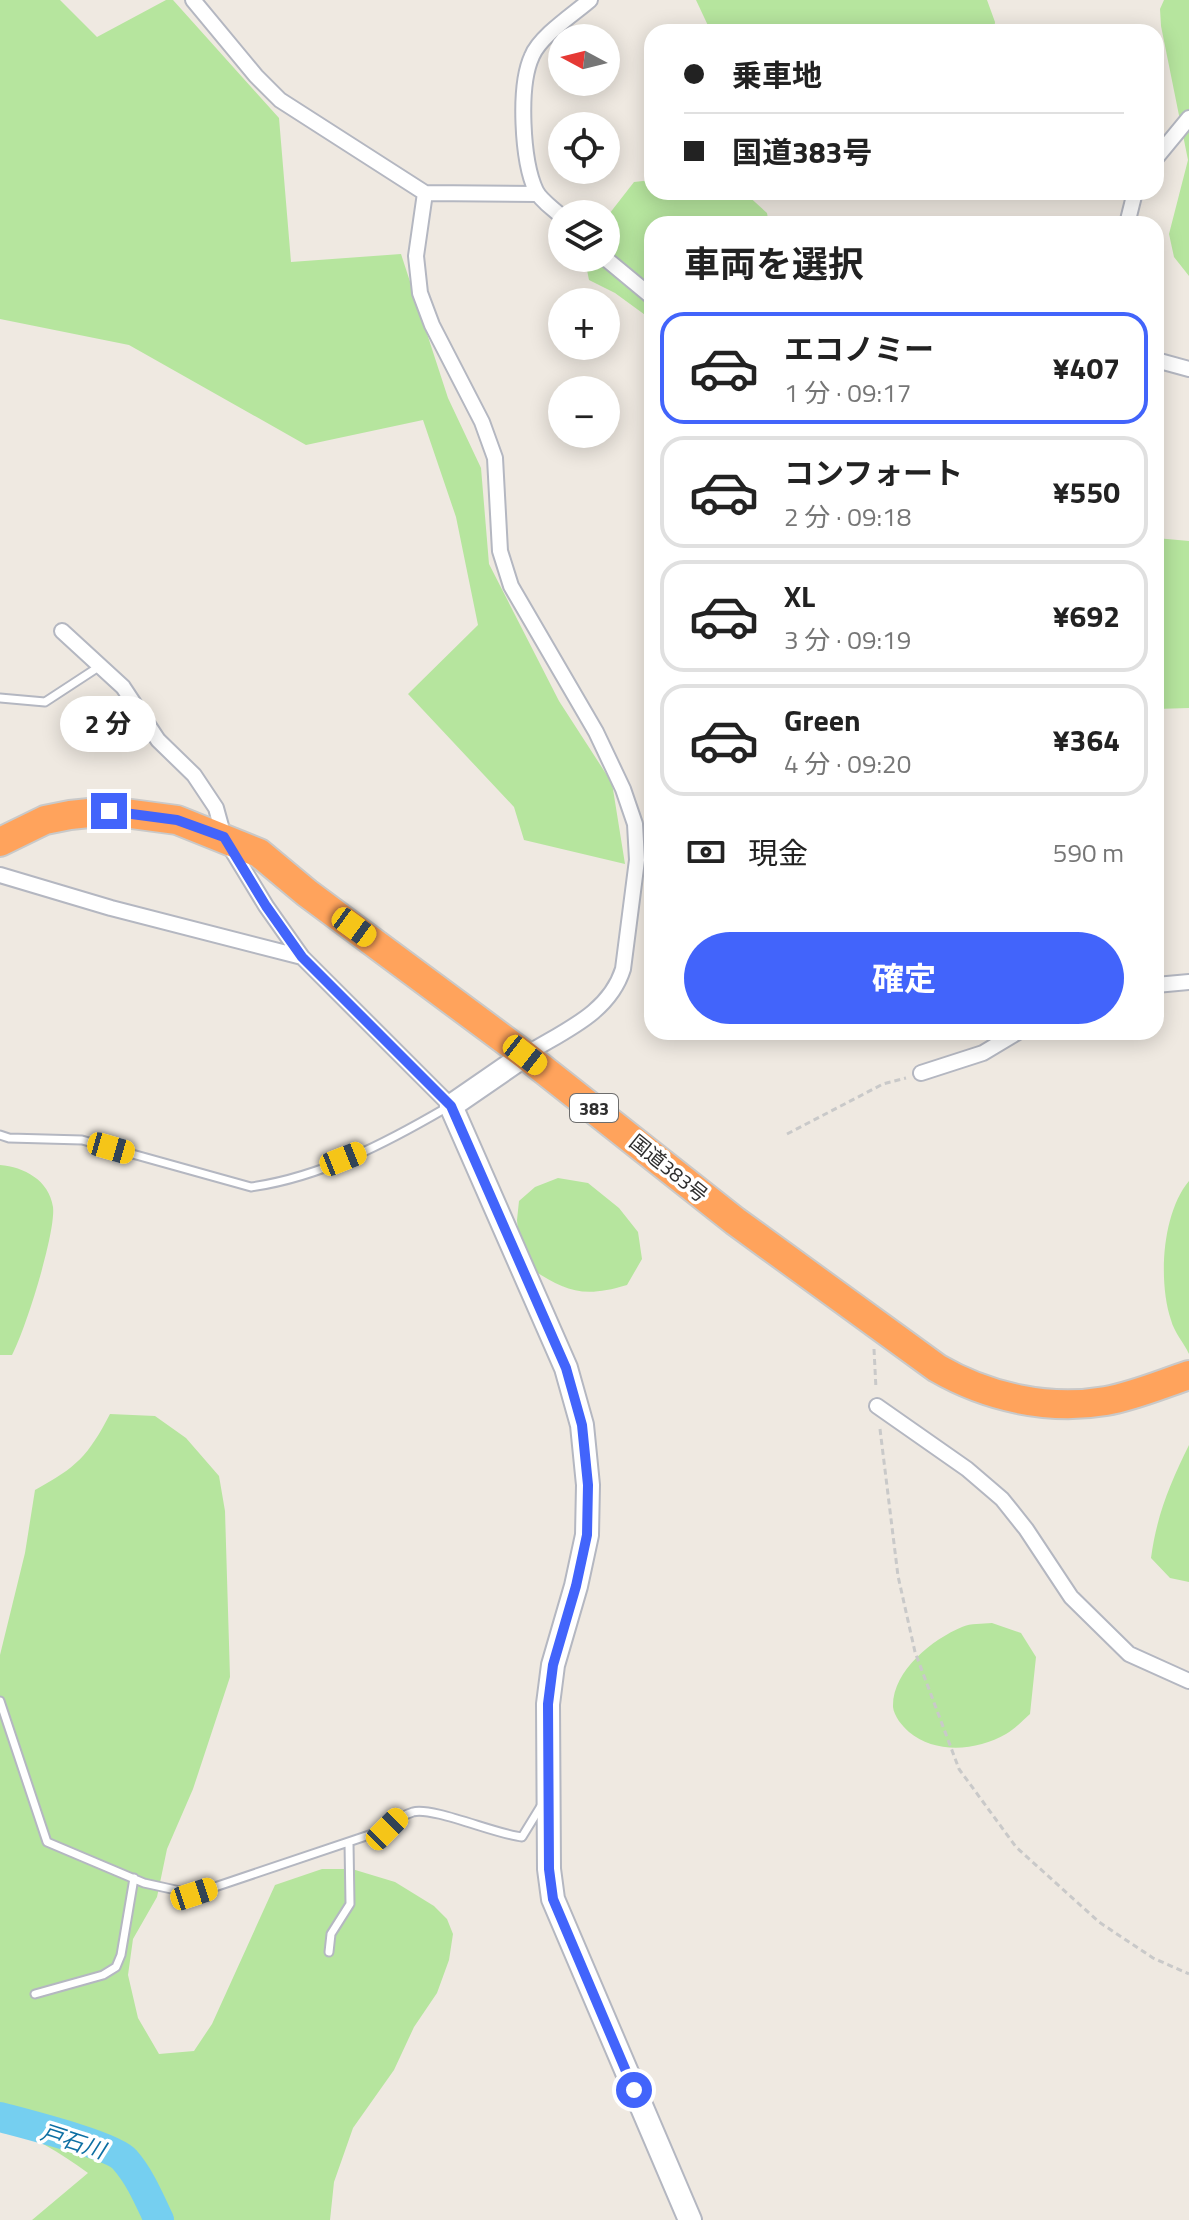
<!DOCTYPE html>
<html lang="ja">
<meta charset="utf-8">
<style>
:root{--surface:#fff;--page:#f6f6f6;--text:#222;--muted:#767676;--line:#e0e0e0;--accent:#4264fb}
body{margin:0;font-family:"Titillium Web","Noto Sans JP",sans-serif;background:var(--page);color:var(--text);height:100vh;display:flex;flex-direction:column;font-size:30px;white-space:nowrap}
*{box-sizing:border-box;margin:0}
p{font-size:26px;color:var(--muted)}
.icon{flex:none;width:44px;height:44px;fill:none;stroke:currentColor;stroke-width:2;stroke-linecap:round;stroke-linejoin:round}
.map{position:relative;flex:1;overflow:hidden}
.panel{position:absolute;left:644px;top:216px;width:520px;height:824px;display:flex;flex-direction:column;background:var(--surface);border-radius:24px;box-shadow:0 4px 20px #0003}
.panel>*{flex:none}
.top-card{position:absolute;left:644px;top:24px;width:520px;height:176px;border-radius:24px;box-shadow:0 4px 20px #0003;display:grid;align-content:center;height:176px;padding:0 40px;background:var(--surface)}
.needle{width:52px;rotate:277deg}
.tools{position:absolute;left:548px;top:24px;display:grid;gap:16px}
.tools a{display:grid;place-items:center;width:72px;height:72px;border-radius:50%;background:var(--surface);box-shadow:0 4px 20px #0003;font-size:40px}
.end{position:absolute;width:36px;height:36px;margin:-18px;border:10px solid #4264fb;background:#fff;box-shadow:0 0 0 4px #fff}
.from{border-radius:50%}
.bubble{position:absolute;height:56px;border-radius:28px;background:var(--surface);box-shadow:0 4px 20px #0003;font-size:26px;font-weight:700;line-height:56px;text-align:center}
.car{position:absolute;width:24px;height:48px;margin:-24px -12px;border-radius:10px;box-shadow:0 0 6px 2px #0007;background:linear-gradient(#f5c518 24%,#345 0 40%,#f5c518 0 76%,#345 0 86%,#f5c518 0)}
.top-card b{display:flex;align-items:center;gap:28px;height:76px;font-size:30px}
.top-card b+b{border-top:2px solid var(--line)}
.top-card i{width:20px;height:20px;background:var(--text)}
ul{padding:0;list-style:none}
li{display:flex;align-items:center;gap:24px;height:112px;margin:0 16px 12px;padding:0 24px;border:4px solid var(--line);border-radius:24px}
li div{flex:1}
li b{display:block;font-size:30px}
li em{font-style:normal;font-weight:700}
li.active{border-color:var(--accent)}
li>.icon{width:72px;height:72px;stroke-width:1.5}
h2{padding:0 40px;font-size:36px;line-height:96px}
.pay{display:flex;align-items:center;gap:20px;height:88px;padding:0 40px;font-size:30px}
.pay p{margin-inline-start:auto}
.primary-button{display:flex;gap:16px;margin-top:auto;padding:16px 40px}
.primary-button a{flex:1;height:92px;border-radius:48px;background:var(--accent);color:#fff;font-size:32px;font-weight:700;line-height:92px;text-align:center}
.map>svg:first-child{display:block}
</style>
<div class="map">
<svg width="1189" height="2220" viewBox="0 0 1189 2220">
<rect width="100%" height="100%" fill="#efe9e1"/>
<path fill="#b6e59e" d="M0,0H60L97,37L166,0H173L279,118L291,262L401,254L448,398L481,468L489,564L559,701L612,783L625,864L524,840L514,807L408,694L478,625L456,517L423,420L306,445L129,345L0,319Z
M696,0H987L995,22L994,32H711Z
M1164,0H1189V276L1174,257L1169,234L1188,160L1161,26L1160,9Z
M652,180V192H744L767,213L769,224H652V320L615,293L589,280L586,265L588,258H606V218L634,182Z
M1156,538L1189,541V708L1156,709Z
M0,1165C24,1167 49,1180 53,1207C56,1233 25,1331 12,1355H0Z
M558,1178L588,1183L619,1208L638,1232L642,1259L627,1285C578,1300 562,1289 521,1262L517,1220L519,1201L535,1187Z
M1189,1181V1354C1184,1343 1174,1332 1171,1320C1158,1281 1162,1213 1189,1181Z
M110,1414L155,1416L186,1438L219,1476L225,1511L230,1677L193,1789L167,1849L157,1897L133,1939L128,1975L138,2018L159,2054L194,2051L212,2024L275,1885L322,1869H352L395,1882L434,1906L447,1919L453,1934L449,1960L437,1993L414,2027L394,2070L353,2128L334,2182L330,2220H32L88,2173C60,2153 33,2135 0,2126V1655L25,1553L35,1490C77,1467 88,1456 110,1414Z
M1189,1445V1582L1170,1578L1151,1558C1157,1514 1170,1484 1189,1445Z
M992,1623L1021,1633L1036,1657L1030,1714C1022,1721 1015,1729 1006,1734C977,1751 935,1754 909,1732C902,1726 894,1716 893,1707C892,1671 933,1639 962,1627C971,1623 982,1624 992,1623Z"/>
<g fill="none" stroke-linecap="round" stroke-linejoin="round">
<path stroke="#75cff0" stroke-width="30" d="M0,2117C22,2123 114,2146 125,2160C140,2177 149,2199 159,2220"/>
<defs>
<path id="lane" d="M0,698L45,702L100,666
M0,1135L9,1138L82,1140L251,1187C321,1177 386,1143 446,1108
M0,1701L47,1842L144,1883L194,1894L387,1829C395,1822 402,1815 413,1812C431,1806 498,1835 522,1837L541,1806
M329,1952L331,1934L350,1904L349,1843
M35,1994L103,1975L116,1967L121,1955L134,1878"/>
<path id="street" d="M193,0L256,76L280,100L425,193L537,194
M1156,158L1189,118
M425,193L416,256L420,293L432,325L482,422L495,458L500,551L511,586L596,732L623,789L635,824L637,860L623,969C609,1014 563,1031 525,1055
M562,217C554,209 541,201 536,191C522,161 518,86 532,56C540,36 574,14 590,0
M1127,224L1135,192
M605,258L652,297
M1156,360L1189,369
M62,631L123,687L158,740L194,775L216,808L224,837L266,906L302,957L451,1106
M0,875L111,908L302,957
M1156,985L1189,982
M921,1073L983,1053L1018,1032
M877,1406L967,1469L1002,1499L1026,1529L1071,1597L1129,1654L1189,1681"/>
<path id="secondary" d="M525,1055L451,1106L566,1368L582,1425L588,1485L587,1535L576,1586L553,1665L548,1704L549,1869L553,1899L690,2220"/>
<path id="highway" d="M0,842L45,820L70,815L109,811L177,820L259,853L307,893L525,1055L735,1221L937,1368C987,1397 1048,1411 1106,1401C1134,1396 1162,1384 1189,1375"/>
</defs>
<use href="#lane" stroke="#b4b7c1" stroke-width="11"/>
<use href="#street" stroke="#b4b7c1" stroke-width="18"/>
<use href="#secondary" stroke="#b4b7c1" stroke-width="26"/>
<use href="#highway" stroke="#c9c9c9" stroke-width="32"/>
<path stroke="#c9c9c9" stroke-width="3" stroke-dasharray="6 4" stroke-linecap="butt" d="M787,1134L883,1084L906,1078
M874,1349L876,1389
M880,1429L898,1576L915,1652L959,1769L1016,1847L1099,1922L1153,1958L1189,1974"/>
<use href="#lane" stroke="#fff" stroke-width="7"/>
<use href="#street" stroke="#fff" stroke-width="14"/>
<use href="#secondary" stroke="#fff" stroke-width="22"/>
<use href="#highway" stroke="#ffa35c" stroke-width="28"/>
</g>
<g fill="none" stroke-linecap="round" stroke-linejoin="round">
<path stroke="#4264fb" stroke-width="10" d="M109,811L177,820L224,837L266,906L302,957L451,1106L566,1368L582,1425L588,1485L587,1535L576,1586L553,1665L548,1704L549,1869L553,1899L634,2090"/>
</g>
<g text-anchor="middle" dominant-baseline="central" stroke-width="7" stroke-linejoin="round" paint-order="stroke">
<rect fill="#fff" stroke="#6d6d6d" stroke-width="2" x="570" y="1094" width="48" height="28" rx="6"/>
<g font-size="18" font-weight="bold" fill="#2e2e2e">
<text x="594" y="1108">383</text>
</g>
<g font-size="20" fill="#2e2e2e" stroke="#fff">
<text transform="translate(669 1168) rotate(39)">国道383号</text>
</g>
<g font-size="22" font-style="italic" fill="#0d6fa3" stroke="#fff">
<text transform="translate(73 2141) rotate(18)">戸石川</text>
</g>
</g>
</svg>
<div class="tools">
<a><svg class="needle" viewBox="-14 -14 28 28"><path d="M0-13l5 13h-10z" fill="#e53935"/><path d="M0 13l5-13h-10z" fill="#767676"/></svg></a>
<a><svg class="icon" aria-label="locate" viewBox="0 0 24 24"><circle cx="12" cy="12" r="6"/><path d="M12 2v4M12 18v4M2 12h4M18 12h4"/></svg></a>
<a><svg class="icon" aria-label="layers" viewBox="0 0 24 24"><path d="M12 4l9 5-9 5-9-5zM3 14l9 5 9-5"/></svg></a>
<a>+</a>
<a>−</a>
</div>
<i class="end from" style="left:634px;top:2090px"></i>
<i class="end" style="left:109px;top:811px"></i>
<div class="bubble" style="left:60px;top:696px;width:96px">2 分</div>
<i class="car" style="left:354px;top:927px;rotate:126deg"></i>
<i class="car" style="left:525px;top:1055px;rotate:128deg"></i>
<i class="car" style="left:111px;top:1148px;rotate:106deg"></i>
<i class="car" style="left:343px;top:1159px;rotate:68deg"></i>
<i class="car" style="left:387px;top:1829px;rotate:45deg"></i>
<i class="car" style="left:194px;top:1894px;rotate:72deg"></i>
<div class="top-card">
<b><i class="from"></i>乗車地</b>
<b><i></i>国道383号</b>
</div>
<section class="panel">
<h2>車両を選択</h2>
<ul>
<li class="active"><svg class="icon" aria-label="car" viewBox="0 0 24 24"><path d="M5 17H2v-5l4-1 3-4h7l3 4 3 1v5h-3M9 17h6M6 11h13"/><circle cx="7" cy="17" r="2"/><circle cx="17" cy="17" r="2"/></svg><div><b>エコノミー</b><p>1 分 · 09:17</p></div><em>¥407</em></li>
<li><svg class="icon" aria-label="car" viewBox="0 0 24 24"><path d="M5 17H2v-5l4-1 3-4h7l3 4 3 1v5h-3M9 17h6M6 11h13"/><circle cx="7" cy="17" r="2"/><circle cx="17" cy="17" r="2"/></svg><div><b>コンフォート</b><p>2 分 · 09:18</p></div><em>¥550</em></li>
<li><svg class="icon" aria-label="car" viewBox="0 0 24 24"><path d="M5 17H2v-5l4-1 3-4h7l3 4 3 1v5h-3M9 17h6M6 11h13"/><circle cx="7" cy="17" r="2"/><circle cx="17" cy="17" r="2"/></svg><div><b>XL</b><p>3 分 · 09:19</p></div><em>¥692</em></li>
<li><svg class="icon" aria-label="car" viewBox="0 0 24 24"><path d="M5 17H2v-5l4-1 3-4h7l3 4 3 1v5h-3M9 17h6M6 11h13"/><circle cx="7" cy="17" r="2"/><circle cx="17" cy="17" r="2"/></svg><div><b>Green</b><p>4 分 · 09:20</p></div><em>¥364</em></li>
</ul>
<div class="pay"><svg class="icon" aria-label="cash" viewBox="0 0 24 24"><path d="M3 7h18v10H3z"/><circle cx="12" cy="12" r="2"/></svg>現金<p>590 m</p></div>
<div class="primary-button"><a>確定</a></div>
</section>
</div>
